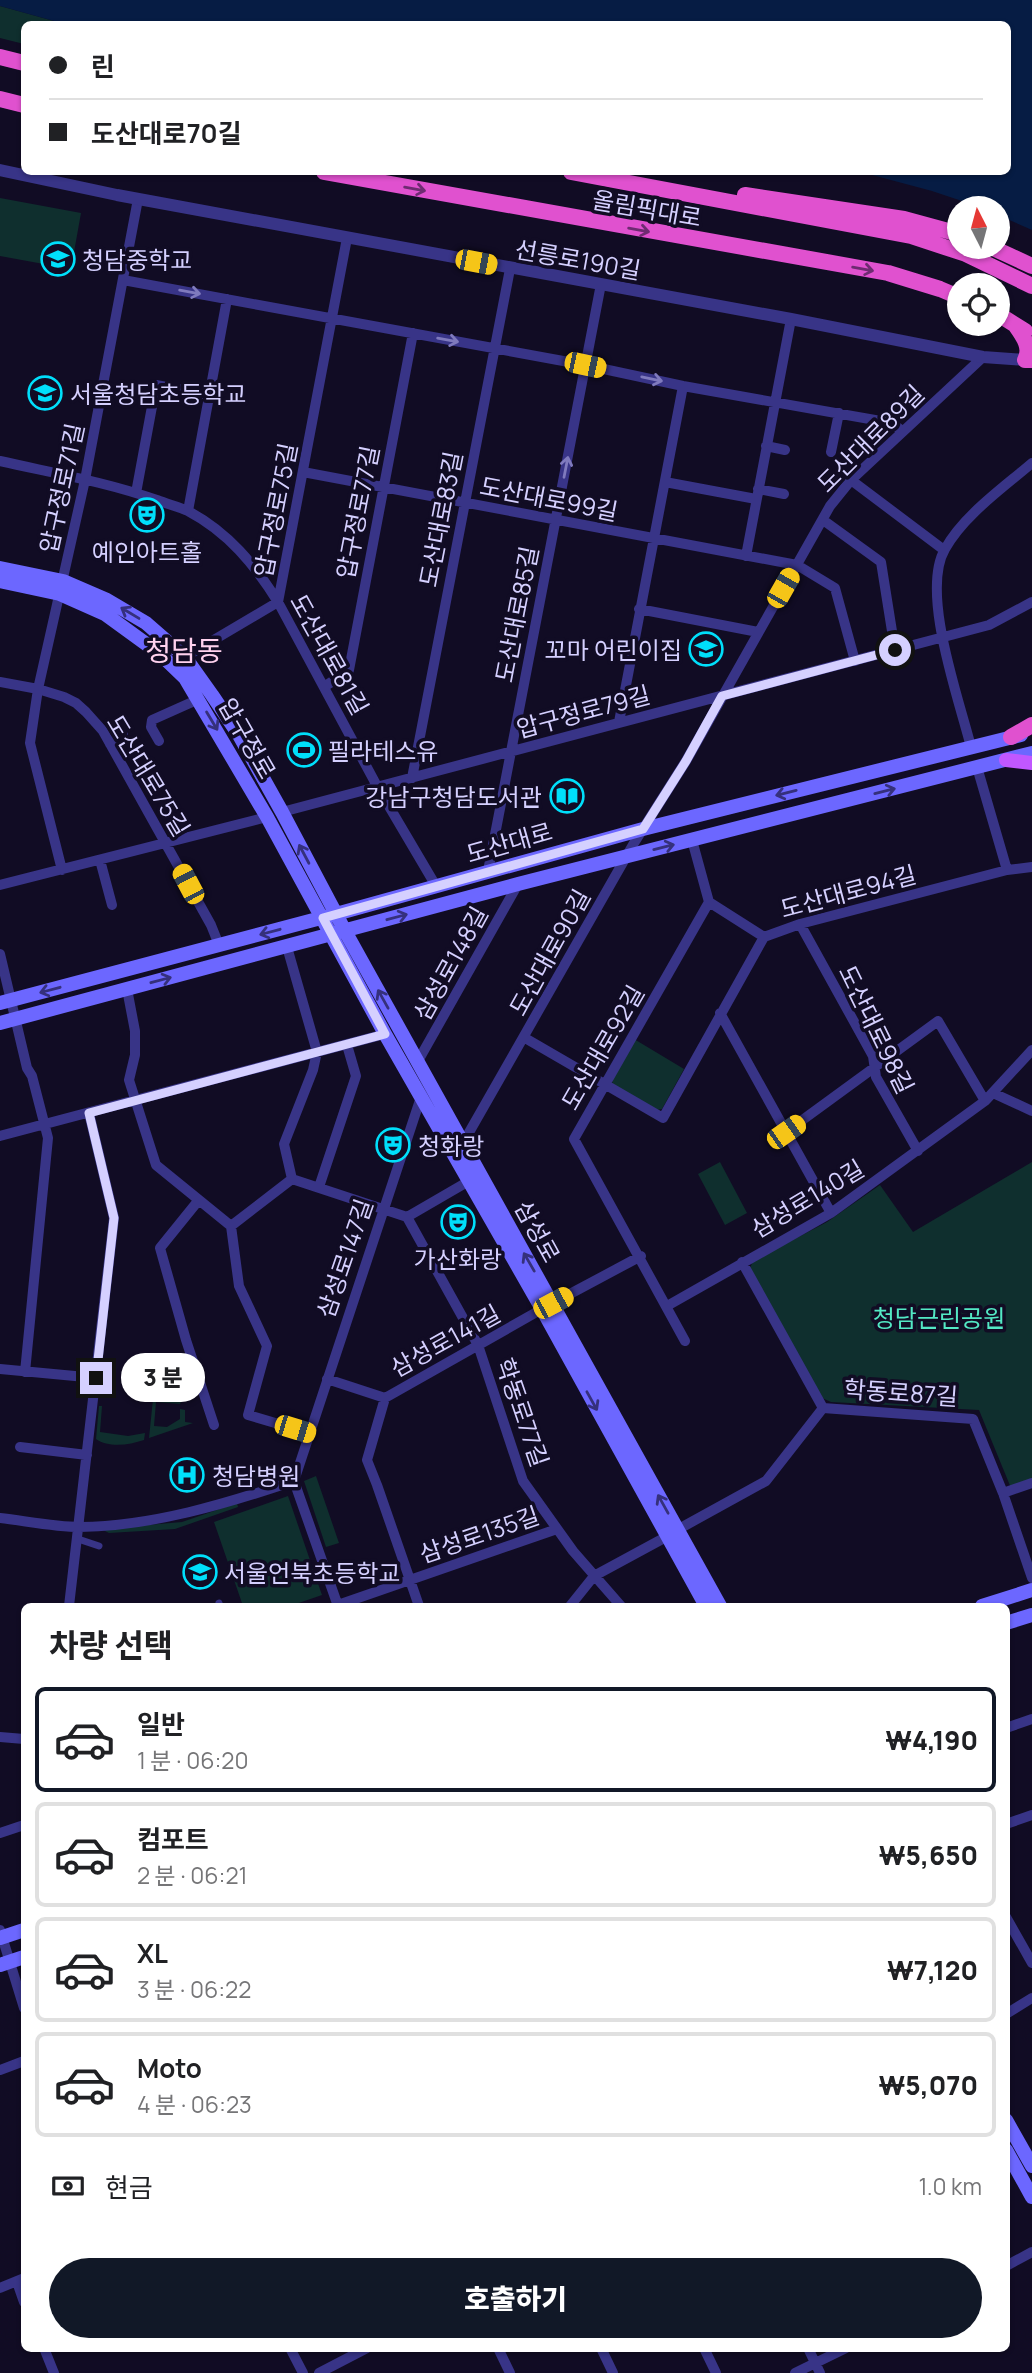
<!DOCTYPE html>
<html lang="ko">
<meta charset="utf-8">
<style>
:root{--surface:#fff;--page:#f2f2f2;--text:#202124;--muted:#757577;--line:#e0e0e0;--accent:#111827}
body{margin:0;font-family:Manrope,"Noto Sans KR",sans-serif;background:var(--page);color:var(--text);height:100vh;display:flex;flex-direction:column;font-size:26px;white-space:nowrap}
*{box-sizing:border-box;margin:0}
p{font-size:23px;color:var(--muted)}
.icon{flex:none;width:38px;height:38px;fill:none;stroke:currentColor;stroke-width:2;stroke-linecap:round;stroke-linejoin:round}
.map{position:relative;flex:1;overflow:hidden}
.drawer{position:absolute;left:21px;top:1603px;width:989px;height:749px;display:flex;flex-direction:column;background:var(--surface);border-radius:10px;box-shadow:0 2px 5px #0004}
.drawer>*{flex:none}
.hud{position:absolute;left:21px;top:21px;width:990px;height:154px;border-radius:10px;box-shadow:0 2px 5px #0004;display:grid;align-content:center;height:154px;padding:0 28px;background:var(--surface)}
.needle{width:46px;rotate:354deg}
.controls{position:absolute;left:947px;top:196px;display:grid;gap:14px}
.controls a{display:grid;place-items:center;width:63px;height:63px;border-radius:50%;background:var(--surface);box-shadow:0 2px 5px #0004;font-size:35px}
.end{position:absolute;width:32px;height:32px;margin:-16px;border:9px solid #d5d0ff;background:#111;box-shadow:0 0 0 4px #111}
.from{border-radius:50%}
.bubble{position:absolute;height:49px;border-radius:24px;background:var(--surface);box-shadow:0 2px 5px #0004;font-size:23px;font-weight:800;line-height:49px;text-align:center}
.car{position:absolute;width:21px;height:42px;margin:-21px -10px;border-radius:9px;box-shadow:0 0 5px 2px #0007;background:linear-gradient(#f5c518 24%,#345 0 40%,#f5c518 0 76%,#345 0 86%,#f5c518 0)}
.hud b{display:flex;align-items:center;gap:24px;height:66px;font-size:26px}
.hud b+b{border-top:2px solid var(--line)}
.hud i{width:18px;height:18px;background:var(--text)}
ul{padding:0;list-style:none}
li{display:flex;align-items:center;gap:21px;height:105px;margin:0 14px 10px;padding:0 14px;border:4px solid var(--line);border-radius:10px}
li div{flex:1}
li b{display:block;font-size:26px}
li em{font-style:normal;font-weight:800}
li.current{border-color:var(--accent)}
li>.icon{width:63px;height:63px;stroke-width:1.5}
h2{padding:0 28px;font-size:32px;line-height:84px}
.pay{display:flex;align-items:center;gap:18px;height:77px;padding:0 28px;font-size:26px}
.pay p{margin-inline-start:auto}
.button{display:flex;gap:14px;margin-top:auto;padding:14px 28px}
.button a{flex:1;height:80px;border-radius:42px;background:var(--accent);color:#fff;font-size:28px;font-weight:800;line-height:80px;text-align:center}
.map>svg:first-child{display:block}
</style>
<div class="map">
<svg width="1032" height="2373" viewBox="0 0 1032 2373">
<rect width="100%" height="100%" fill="#110c24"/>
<path fill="#0f2f2e" d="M0,6L65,24H24V44L0,38Z
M0,198L81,213L71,269L0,256Z
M634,1039L684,1069L662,1109L656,1110L612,1085L613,1076Z
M720,1162L747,1213L725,1225L698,1174Z
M1032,1162V1481L1011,1488L979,1410L831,1402L820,1397L750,1268L753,1261L827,1222L880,1185L913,1232Z
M153,1399L181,1402L180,1404L156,1402L154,1426L167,1427L180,1419V1409L185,1410V1422L193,1423L149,1438Z
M99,1406H102L100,1432L128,1436L145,1433L144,1440C129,1445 109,1448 96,1439Z
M316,1476L339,1543L326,1547L304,1481Z
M288,1496L322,1595L290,1606H243L214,1522Z
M237,1503L238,1507L175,1529L109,1533L101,1529L182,1522Z"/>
<path fill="#061c44" d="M0,0H1032V230L998,215V208H983L932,191L861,172H1008V24H65L0,6Z"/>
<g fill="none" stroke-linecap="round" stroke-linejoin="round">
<path stroke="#383487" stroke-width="7" d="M78,1539L99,1546
M219,1603L220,1606"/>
<path stroke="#383487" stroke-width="10" d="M123,280L585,365L683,386L892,423L902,431
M766,446L785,450
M831,452L839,413
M0,461C53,473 106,482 157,500C167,504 179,507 188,511C228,532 255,565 278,602L377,786L436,886
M303,472L797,565L835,588L855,661
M851,480L944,550
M665,482L756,499
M758,489L784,494
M136,493L156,385L209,395
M188,511L227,299
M823,520L881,562L895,650
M746,556L791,319
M639,609L758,632
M185,657L278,602L347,238
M0,682L38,689L64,697L76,703L86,712L103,731L211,925L219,945
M324,687L349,670L413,333
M619,722L683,386
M159,741L151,727L152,720L199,699
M110,744L123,735
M971,747C959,699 920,592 945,549C964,515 1003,488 1032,463
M977,767L1007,870
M412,778L510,269
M282,812L989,625L1032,602
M100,860L112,905
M62,870L30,743L38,689L85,480L138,199
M488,871L601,284
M0,885L267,817
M709,902L764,937L800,924L1007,870L1032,867
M800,924L873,1056L876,1077L918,1151
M287,947L317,1052L313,1070L284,1144L292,1179
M0,954L27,1068L32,1076L48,1138L25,1372
M127,989L135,1031V1055L129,1080L156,1165L231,1226
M720,1013L831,1213
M525,1038L663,1118L764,937
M418,1061L518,884
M993,1093L1032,1111
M786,1132L938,1021L985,1101
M0,1136L385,1034
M463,1143L634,843L686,761L830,506L851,480L983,357
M292,1179L231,1226L239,1286L267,1346L248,1415L309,1433
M292,1179L407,1217L469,1181
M319,1187L356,1076L347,1045
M198,1201L160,1248L186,1340L214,1425
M407,1217L478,1345L523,1481L573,1551L621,1606
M742,1262L823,1408
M553,1303L641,1256
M667,1306L831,1213L985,1101L1032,1050
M685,1341L574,1139L709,902L692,840
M0,1369L96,1378
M327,1379L385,1398L542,1309
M385,1398L367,1460L377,1485L419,1606
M823,1408L973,1419L1003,1493L1032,1578
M20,1447L87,1455
M294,1481L421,1097
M294,1481L338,1606
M1003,1493L1032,1483
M0,1518C26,1521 54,1527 80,1527C153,1526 225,1504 294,1481
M677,1530L766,1481L823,1408
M69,1606L114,1218L89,1113
M335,1606L557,1529
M570,1606L594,1576L666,1537
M1006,1728L1032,1719
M0,1737L24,1739
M1006,1824L1032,1815
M0,1833L24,1825
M1006,1917L1032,1963
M0,1930L24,2008
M1006,2014L1032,1998
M0,2070L24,2061
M1006,2266L1032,2252
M17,2282L24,2302
M0,2288L24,2278
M44,2348L54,2373
M290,2348L303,2373
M498,2348L510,2373
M601,2348L613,2373
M704,2348L716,2373
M808,2348L820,2373
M319,2373L367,2348
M795,2373L846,2348"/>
<path stroke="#383487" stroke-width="12" d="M0,170L117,195L791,319L983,357L1025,360"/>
<path stroke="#6c67ff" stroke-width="14" d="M0,568L63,581L107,600L146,623L185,657L212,695L239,735L282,812L345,931L720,1606
M0,581L60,594L105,614L160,654L185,678L267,817L385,1034L542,1309L706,1606
M0,1003L336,914L643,829L1021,735
M0,1023L518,884L1032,753
M982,1606L1032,1590
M1006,1623L1032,1615
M0,1938L24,1930
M0,1965L24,1957
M1006,2120L1032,2166
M1006,2150L1032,2197"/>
<path stroke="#c157ff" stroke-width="14" d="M1006,760L1032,763"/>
<path stroke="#e051cf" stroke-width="16" d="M0,57L24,63
M0,99L24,105
M324,172L888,273L940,289L959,297
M571,172L911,236L966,254L1032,286
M745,195L904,219L959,234
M991,247L1032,266
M998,314L1025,331
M1016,326C1023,336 1032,348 1025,360H1032
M1011,737L1032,725"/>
</g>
<defs><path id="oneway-shaft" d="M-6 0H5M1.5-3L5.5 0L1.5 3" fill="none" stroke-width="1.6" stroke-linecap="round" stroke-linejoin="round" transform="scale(1.75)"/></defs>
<g stroke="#6e2b71">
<use href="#oneway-shaft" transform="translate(415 189) rotate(10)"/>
<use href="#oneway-shaft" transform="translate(639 230) rotate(10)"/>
<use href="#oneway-shaft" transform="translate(863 269) rotate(10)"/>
</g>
<g stroke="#7f7abd">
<use href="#oneway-shaft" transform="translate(190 292) rotate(10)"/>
<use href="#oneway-shaft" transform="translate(448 340) rotate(10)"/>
<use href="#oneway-shaft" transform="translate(652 379) rotate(12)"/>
<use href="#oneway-shaft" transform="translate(566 467) rotate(-79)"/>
</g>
<g stroke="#35307c">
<use href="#oneway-shaft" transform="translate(130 613) rotate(-149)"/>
<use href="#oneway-shaft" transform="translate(212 721) rotate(59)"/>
<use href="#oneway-shaft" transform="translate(885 791) rotate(-14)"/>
<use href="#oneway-shaft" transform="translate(786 793) rotate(166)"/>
<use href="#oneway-shaft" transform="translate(664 847) rotate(-14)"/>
<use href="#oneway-shaft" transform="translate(304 854) rotate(-118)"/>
<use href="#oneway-shaft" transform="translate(397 917) rotate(-15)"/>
<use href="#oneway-shaft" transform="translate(270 932) rotate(165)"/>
<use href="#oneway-shaft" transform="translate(161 980) rotate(-15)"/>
<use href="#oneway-shaft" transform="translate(50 990) rotate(165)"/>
<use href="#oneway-shaft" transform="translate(383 999) rotate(-119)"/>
<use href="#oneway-shaft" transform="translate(529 1262) rotate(-120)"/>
<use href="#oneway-shaft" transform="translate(592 1401) rotate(61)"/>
<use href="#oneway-shaft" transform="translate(663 1504) rotate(-119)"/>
</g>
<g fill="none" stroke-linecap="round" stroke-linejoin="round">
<path stroke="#d5d0ff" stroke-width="9" d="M96,1378L114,1218L89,1113L385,1034L323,918L643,829L686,761L722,696L895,650"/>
</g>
<defs>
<symbol id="school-ring" viewBox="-11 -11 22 22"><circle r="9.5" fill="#110c24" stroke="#00dffb" stroke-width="1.5"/><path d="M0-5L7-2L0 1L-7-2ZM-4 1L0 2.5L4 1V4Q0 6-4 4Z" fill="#00dffb"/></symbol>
<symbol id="theatre-ring" viewBox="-11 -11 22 22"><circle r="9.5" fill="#110c24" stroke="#00dffb" stroke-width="1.5"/><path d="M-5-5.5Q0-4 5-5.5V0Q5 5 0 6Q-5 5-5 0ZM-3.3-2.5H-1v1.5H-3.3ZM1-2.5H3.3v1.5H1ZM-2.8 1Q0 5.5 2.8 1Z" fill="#00dffb"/></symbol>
<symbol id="stadium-ring" viewBox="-11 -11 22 22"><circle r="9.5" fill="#110c24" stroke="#00dffb" stroke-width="1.5"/><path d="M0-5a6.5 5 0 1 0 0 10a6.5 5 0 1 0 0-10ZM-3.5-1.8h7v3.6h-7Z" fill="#00dffb"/></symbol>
<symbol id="library-ring" viewBox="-11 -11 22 22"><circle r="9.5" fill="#110c24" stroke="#00dffb" stroke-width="1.5"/><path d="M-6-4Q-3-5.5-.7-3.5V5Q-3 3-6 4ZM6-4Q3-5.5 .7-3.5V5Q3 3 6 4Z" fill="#00dffb"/></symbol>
<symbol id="hospital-ring" viewBox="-11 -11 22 22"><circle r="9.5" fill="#110c24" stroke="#00dffb" stroke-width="1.5"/><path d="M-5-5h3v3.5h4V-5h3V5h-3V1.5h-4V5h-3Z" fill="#00dffb"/></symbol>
</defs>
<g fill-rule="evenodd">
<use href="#school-ring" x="39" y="240" width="38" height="38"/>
<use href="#school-ring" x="26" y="374" width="38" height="38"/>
<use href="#theatre-ring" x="128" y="496" width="38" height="38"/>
<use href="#school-ring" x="687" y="630" width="38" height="38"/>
<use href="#stadium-ring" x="285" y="731" width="38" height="38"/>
<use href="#library-ring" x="548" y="777" width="38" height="38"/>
<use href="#theatre-ring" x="374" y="1126" width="38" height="38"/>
<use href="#theatre-ring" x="439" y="1203" width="38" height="38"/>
<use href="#hospital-ring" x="168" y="1456" width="38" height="38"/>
<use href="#school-ring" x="181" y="1553" width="38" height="38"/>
</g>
<g text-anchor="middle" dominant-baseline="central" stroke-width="7" stroke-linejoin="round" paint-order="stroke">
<g font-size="24" fill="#d5d0ff" stroke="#110c24">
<text transform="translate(647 208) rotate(10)">올림픽대로</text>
<text transform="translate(578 259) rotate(10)">선릉로190길</text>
<text transform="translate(870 438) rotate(-45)">도산대로89길</text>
<text transform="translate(61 488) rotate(-78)">압구정로71길</text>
<text transform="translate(549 498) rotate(11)">도산대로99길</text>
<text transform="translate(275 510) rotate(-79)">압구정로75길</text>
<text transform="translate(357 512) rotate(-79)">압구정로77길</text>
<text transform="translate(440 519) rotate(-79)">도산대로83길</text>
<text transform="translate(516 614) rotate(-79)">도산대로85길</text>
<text transform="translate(330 654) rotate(61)">도산대로81길</text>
<text transform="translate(583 711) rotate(-15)">압구정로79길</text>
<text transform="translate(248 738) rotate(60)">압구정로</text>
<text transform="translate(149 775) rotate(59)">도산대로75길</text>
<text transform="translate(509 842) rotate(-16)">도산대로</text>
<text transform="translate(848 891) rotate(-15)">도산대로94길</text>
<text transform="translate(549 952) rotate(-61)">도산대로90길</text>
<text transform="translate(450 963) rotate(-61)">삼성로148길</text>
<text transform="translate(877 1029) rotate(64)">도산대로98길</text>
<text transform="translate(602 1047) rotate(-60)">도산대로92길</text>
<text transform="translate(807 1198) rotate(-31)">삼성로140길</text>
<text transform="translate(538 1231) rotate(61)">삼성로</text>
<text transform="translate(344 1258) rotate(-71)">삼성로147길</text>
<text transform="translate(445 1340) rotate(-29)">삼성로141길</text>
<text transform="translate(901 1392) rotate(4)">학동로87길</text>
<text transform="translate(523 1412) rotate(71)">학동로77길</text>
<text transform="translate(479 1534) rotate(-19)">삼성로135길</text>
</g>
<g font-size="24" fill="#d5d0ff" stroke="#110c24" text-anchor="start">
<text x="82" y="259">청담중학교</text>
<text x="70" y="393">서울청담초등학교</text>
<text x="147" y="551" text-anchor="middle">예인아트홀</text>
<text x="682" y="649" text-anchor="end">꼬마 어린이집</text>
<text x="328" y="750">필라테스유</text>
<text x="542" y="796" text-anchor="end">강남구청담도서관</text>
<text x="418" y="1145">청화랑</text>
<text x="458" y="1258" text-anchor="middle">가산화랑</text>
<text x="212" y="1475">청담병원</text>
<text x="224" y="1572">서울언북초등학교</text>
</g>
<g font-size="24" fill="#53e8c4" stroke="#110c24">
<text x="939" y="1317">청담근린공원</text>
</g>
<g font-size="28" fill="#ffd2ee" stroke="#110c24">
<text x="184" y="650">청담동</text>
</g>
</g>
</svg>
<div class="controls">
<a><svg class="needle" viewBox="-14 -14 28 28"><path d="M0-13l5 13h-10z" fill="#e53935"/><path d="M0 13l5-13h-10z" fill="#757577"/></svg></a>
<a><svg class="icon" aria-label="locate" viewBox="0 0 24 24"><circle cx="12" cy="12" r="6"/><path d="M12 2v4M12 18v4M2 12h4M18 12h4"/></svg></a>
</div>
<i class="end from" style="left:895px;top:650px"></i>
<i class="end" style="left:96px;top:1378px"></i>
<div class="bubble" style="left:121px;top:1353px;width:84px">3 분</div>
<i class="car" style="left:476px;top:262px;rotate:101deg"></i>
<i class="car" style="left:585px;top:365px;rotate:102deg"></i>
<i class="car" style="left:783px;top:588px;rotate:30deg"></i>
<i class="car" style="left:188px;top:884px;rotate:332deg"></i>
<i class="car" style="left:786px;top:1132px;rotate:55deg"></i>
<i class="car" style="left:553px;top:1303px;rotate:62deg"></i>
<i class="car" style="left:295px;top:1429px;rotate:107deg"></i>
<div class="hud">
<b><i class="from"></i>린</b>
<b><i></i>도산대로70길</b>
</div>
<section class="drawer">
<h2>차량 선택</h2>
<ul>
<li class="current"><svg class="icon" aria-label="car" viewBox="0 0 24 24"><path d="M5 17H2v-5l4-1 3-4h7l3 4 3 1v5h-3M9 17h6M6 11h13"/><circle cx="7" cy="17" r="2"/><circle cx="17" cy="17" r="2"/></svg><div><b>일반</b><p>1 분 · 06:20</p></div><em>₩4,190</em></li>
<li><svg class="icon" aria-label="car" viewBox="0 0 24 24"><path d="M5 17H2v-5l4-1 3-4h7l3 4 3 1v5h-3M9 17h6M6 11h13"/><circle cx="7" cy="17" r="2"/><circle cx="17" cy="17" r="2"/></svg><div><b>컴포트</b><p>2 분 · 06:21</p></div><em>₩5,650</em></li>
<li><svg class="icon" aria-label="car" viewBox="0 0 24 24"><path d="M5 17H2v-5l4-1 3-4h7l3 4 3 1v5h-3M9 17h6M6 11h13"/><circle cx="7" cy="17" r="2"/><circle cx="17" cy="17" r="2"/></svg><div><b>XL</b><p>3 분 · 06:22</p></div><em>₩7,120</em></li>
<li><svg class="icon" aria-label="car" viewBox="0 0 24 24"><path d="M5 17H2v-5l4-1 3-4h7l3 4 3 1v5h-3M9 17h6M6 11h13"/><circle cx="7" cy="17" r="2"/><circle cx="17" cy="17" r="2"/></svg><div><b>Moto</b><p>4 분 · 06:23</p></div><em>₩5,070</em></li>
</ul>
<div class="pay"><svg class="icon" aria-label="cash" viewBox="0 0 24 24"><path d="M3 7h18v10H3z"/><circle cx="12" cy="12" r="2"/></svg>현금<p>1.0 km</p></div>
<div class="button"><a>호출하기</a></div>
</section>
</div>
